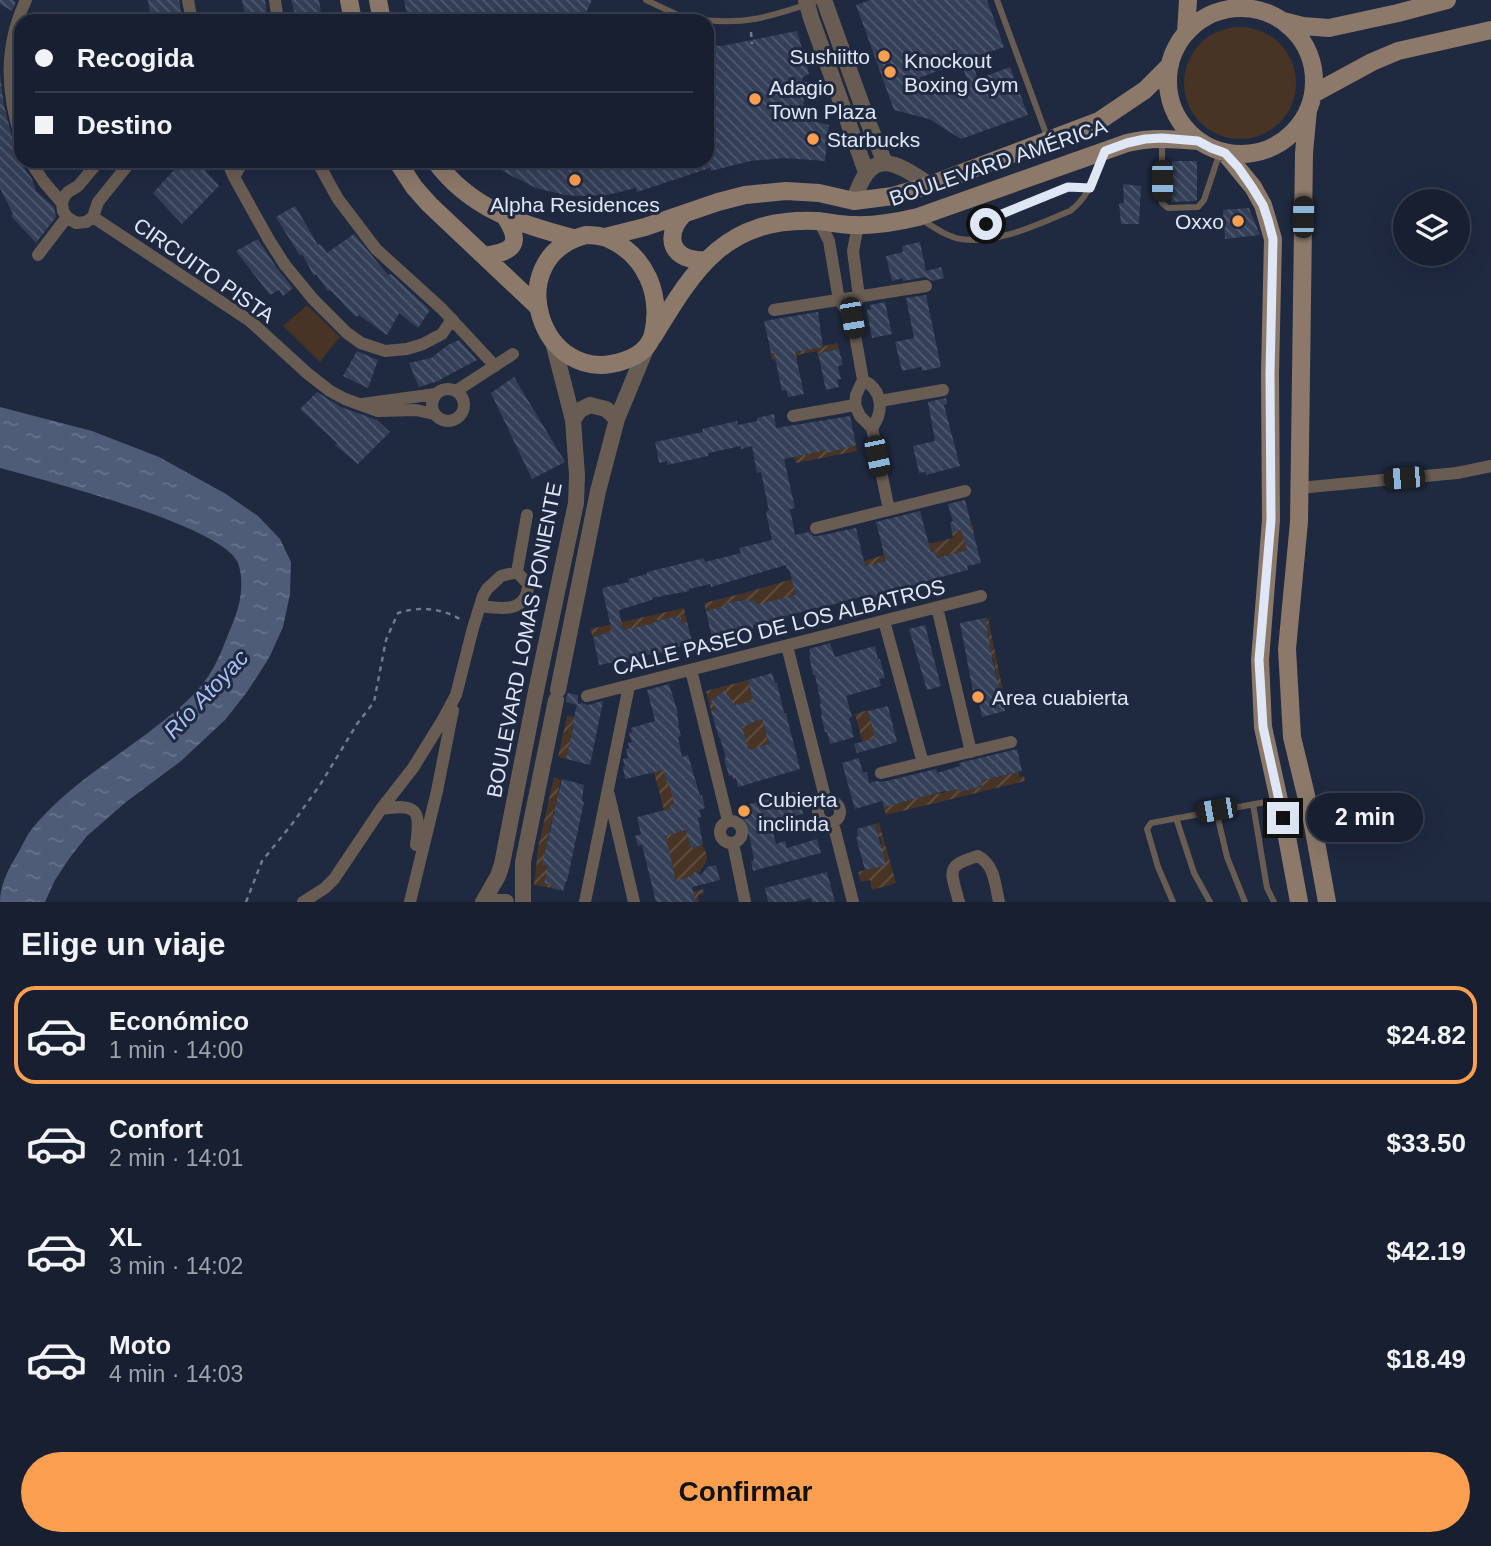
<!DOCTYPE html>
<html lang="es">
<meta charset="utf-8">
<style>
:root{--surface:#171f30;--page:#202738;--text:#f1f3f6;--muted:#9ea2ab;--line:#363d4c;--accent:#fa9f4f}
body{margin:0;font-family:Helvetica,sans-serif;background:var(--page);color:var(--text);height:100vh;display:flex;flex-direction:column;font-size:26px;white-space:nowrap}
*{box-sizing:border-box;margin:0}
p{font-size:23px;color:var(--muted)}
.icon{flex:none;width:38px;height:38px;fill:none;stroke:currentColor;stroke-width:2;stroke-linecap:round;stroke-linejoin:round}
.map{position:relative;height:902px;overflow:hidden}
.drawer{display:flex;flex-direction:column;background:var(--surface);flex:1}
.drawer>*{flex:none}
.guide{position:absolute;left:14px;top:14px;width:700px;height:154px;border-radius:21px;box-shadow:0 7px 28px #0002,0 0 0 2px var(--line);display:grid;align-content:center;height:154px;padding:0 21px;background:var(--surface)}
.controls{position:absolute;left:1393px;top:189px;display:grid;gap:14px}
.controls a{display:grid;place-items:center;width:77px;height:77px;border-radius:50%;background:var(--surface);box-shadow:0 7px 28px #0002,0 0 0 2px var(--line);font-size:35px}
.end{position:absolute;width:32px;height:32px;margin:-16px;border:9px solid #dfe7f6;background:#111;box-shadow:0 0 0 4px #111}
.from{border-radius:50%}
.bubble{position:absolute;height:49px;border-radius:24px;background:var(--surface);box-shadow:0 7px 28px #0002,0 0 0 2px var(--line);font-size:23px;font-weight:600;line-height:49px;text-align:center}
.car{position:absolute;width:21px;height:42px;margin:-21px -10px;border-radius:9px;box-shadow:0 0 5px 2px #0007;background:linear-gradient(#222 24%,#8ab4d8 0 40%,#222 0 76%,#8ab4d8 0 86%,#222 0)}
.guide b{display:flex;align-items:center;gap:24px;height:66px;font-size:26px}
.guide b+b{border-top:2px solid var(--line)}
.guide i{width:18px;height:18px;background:var(--text)}
ul{padding:0;list-style:none}
li{display:flex;align-items:center;gap:21px;height:98px;margin:0 14px 10px;padding:0 7px;border:4px solid transparent;border-radius:21px}
li div{flex:1}
li b{display:block;font-size:26px}
li em{font-style:normal;font-weight:600}
li.current{border-color:var(--accent)}
li>.icon{width:63px;height:63px;stroke-width:1.5}
h2{padding:0 21px;font-size:32px;line-height:84px}
.cta{display:flex;gap:14px;margin-top:auto;padding:14px 21px}
.cta a{flex:1;height:80px;border-radius:42px;background:var(--accent);color:#111;font-size:28px;font-weight:600;line-height:80px;text-align:center}
.map>svg:first-child{display:block}
</style>
<div class="map">
<svg width="1491" height="902" viewBox="0 0 1491 902">
<defs>
<pattern id="garden-furrows" width="10" height="10" patternUnits="userSpaceOnUse" patternTransform="scale(1.75)"><rect width="10" height="10" fill="#483424"/><path d="M-1 1l2-2M0 10L10 0M9 11l2-2" fill="none" stroke="#625144"/></pattern>
<pattern id="water-ripples" width="26" height="14" patternUnits="userSpaceOnUse" patternTransform="scale(1.75)"><rect width="26" height="14" fill="#4f5c77"/><path d="M2 4q2-2 4 0t4 0M15 11q2-2 4 0t4 0" fill="none" stroke="#68738b"/></pattern>
<pattern id="building-back-hatch" width="6" height="6" patternUnits="userSpaceOnUse" patternTransform="scale(1.75)"><rect width="6" height="6" fill="#343f58"/><path d="M-1 5l2 2M0 0l6 6M5-1l2 2" fill="none" stroke="#515b71"/></pattern>
</defs>
<rect width="100%" height="100%" fill="#1f2940"/>
<path fill="#483424" d="M1184 83a56 56 0 1 1 112 0a56 56 0 1 1-112 0Z
M307,305L340,337L320,362L283,326Z"/>
<path fill="url(#garden-furrows)" d="M838,343L839,349L827,351V354L818,355L817,351L797,355V358L776,362L775,359L772,360L771,353L779,352H796Z
M856,445L857,451L796,463L794,457L827,450V452Z
M973,526L974,537L964,540L967,550L937,558L935,551L888,560L861,568L797,597L756,606L747,602L745,599L725,604L726,609H717L706,611L704,603L744,593L817,572V568L863,557L864,561L884,555L882,546L888,544L933,543L953,538L952,532Z
M684,608L687,622L682,624L681,617L675,619L674,617L659,622L658,620H655L656,623L623,633L622,629L593,637L590,629Z
M985,618H988L1004,696H1001L993,658H990L983,640L989,639Z
M748,680L751,695L759,693V720L762,719L769,745L751,754L750,749L745,750L711,711L706,691Z
M868,710L875,738L872,739L865,751L855,714Z
M567,716L574,717L572,725L577,726L572,737L566,759L558,757Z
M654,722L667,783H669L677,802L670,804L679,832L696,827L691,848L702,845C710,859 708,859 700,872L695,871L693,873L686,894L703,889L704,893L698,895L699,902H680L670,856H666C667,847 668,838 664,830C661,823 656,820 654,813L664,810L654,773L649,774L647,764L649,752L643,724Z
M1018,772L1020,777L1024,776L1025,781L886,815L883,804L887,806L924,796V794L936,791L937,794L946,792V788L958,785L960,792L965,791L971,774L975,788L982,787L980,780L983,781Z
M554,777L561,780L558,792L563,793L555,811H553V814L555,815L553,822H551L547,841L559,844L543,865L548,866L553,885L552,888L534,885L538,848Z
M879,823L896,883L872,890L870,880L861,882L858,872L886,864L860,850L882,844L880,836L877,837L876,834L878,833L875,824Z"/>
<path fill="url(#water-ripples)" d="M0,407L92,431L159,457L226,494L258,516L280,539L291,562L290,594L283,627L269,658L247,692L225,720L181,761L126,802L87,836L71,856L55,880L45,902H0C0,884 9,868 18,853C22,846 26,837 31,830C63,790 109,762 149,732C168,717 189,702 204,682C217,666 224,644 232,625C240,607 245,582 238,563C222,525 43,480 0,468Z"/>
<path fill="url(#building-back-hatch)" fill-rule="evenodd" d="M0,0H12L16,2L12,11L0,4Z
M148,0H179L183,21H151Z
M242,0H265L268,21H246Z
M291,0H319L322,21H297Z
M404,0H592L582,21H408Z
M871,0H987L1004,47L970,59L978,79L1010,67L1028,115L961,139L929,119L894,110L856,5ZM961,62L969,85L952,91L919,78Z
M797,31L809,74L802,78L805,119L829,125L825,161L783,158L750,161L711,171L710,168L637,192L636,188L607,195L580,196L565,195L536,188L506,173L489,161H707V45L722,46Z
M0,74L4,105L13,141L15,146L20,148L22,165L32,179L36,191L54,207L56,217L36,243L11,216L13,214L0,188Z
M182,161H197L219,186L182,224L153,193Z
M1172,161H1197V200L1195,201L1171,202Z
M1123,184L1141,186L1139,224H1121L1119,203H1124Z
M295,206L318,245L320,244L327,253L354,234L388,275L391,274L430,310L418,328L399,313L387,335L359,315L356,317L330,290L328,291L316,274L314,276L302,254L300,256L276,217Z
M1249,208L1260,235L1225,239L1223,210Z
M258,239L276,267L293,288L283,296L279,290L270,295L236,251Z
M920,242L926,271L941,267L944,278L933,281L925,277L903,281V278L892,281L886,256L903,252L902,246Z
M926,295L941,367L922,371L921,367L902,371L895,342L914,338L906,298Z
M885,302L892,334L872,338L867,310L871,309L870,305Z
M818,312L823,347L795,352L804,394L788,397L786,390L782,391L774,353H771L764,321Z
M459,340L477,360L441,379V380L419,387L409,363L431,358L448,345Z
M839,349L843,365L838,366L841,379L837,380L839,387L826,390L818,353Z
M357,351L378,360L368,388L343,376Z
M514,377L565,462L532,479L491,393Z
M317,392L341,407L377,420L390,432L358,464L335,445L337,443L300,409Z
M946,398L947,404L944,405L960,466L926,475V472L919,473L913,446L935,441L928,402Z
M774,414L776,428L850,416L856,445L827,453V450L784,459L795,508L790,509L795,535L809,532L813,536H818L856,528L865,566L886,561L876,522L920,511L931,552L935,551L937,558L967,550L961,530L952,532L950,523L953,521L948,504L965,500L981,563L967,566L968,570L937,578L868,599L867,595L824,607L814,608L772,621L771,620L753,625V629L742,632L741,630L712,638L706,611L725,606V604L746,599L747,602L755,600L756,605L796,595L789,569L787,570L786,565L711,587L710,584L689,589V591L652,598V600L619,610L623,630L656,623L655,621L675,617V619L681,617L682,624L687,622L692,641L680,644V646L673,648L674,650L599,665L593,637L612,632L602,588L629,582L628,579L647,574V572L704,558L705,562L741,553L739,548L772,540L766,512L769,511L761,472L757,473L752,446L741,449V446L708,453V456L667,465V461L659,463L655,442L703,432L702,429L737,421L738,425L757,421V418Z
M985,618L992,658L1005,711L982,717L979,701L975,702L960,623Z
M925,625L941,686L927,690L909,629Z
M830,643L835,657L875,646L878,659H880L885,678L879,679L881,686L846,696L852,717L849,718L854,737L830,744L827,732H825L821,715L822,714L820,704L821,703L815,675H813L809,655H811L809,649Z
M772,673L775,683H777L784,713H786L800,769L738,787L736,778L733,779L732,775L729,776L727,769L724,759L726,758L720,738H719L711,711L717,710L711,701L724,691L735,705L753,701L748,680ZM762,719L769,744L750,750V749H748L742,727Z
M669,684L678,713H677L679,725H678L681,736L678,737L682,757L688,755L700,796L702,795L705,808L699,810L701,817L698,818L703,845L691,848L686,830L665,836L670,853L668,854L670,855L676,881L691,876L695,871L701,875L707,867L716,865L720,880L692,887L696,902H656L642,845L638,846L635,836L641,834L637,817L671,809L670,804L674,803L669,783H667L663,770L625,779L623,767H625L623,759L628,758L626,749L629,748L628,743L632,742L629,733L632,732L631,728L655,721L647,690Z
M568,693L578,695V704L582,703L588,705L603,701L590,765L566,759L574,726L572,725L577,705L566,702V697Z
M888,706L897,742L857,753L854,744L875,738L868,711Z
M1017,749L1022,771L981,781L982,786L960,792L959,789L936,793L884,807L882,801L855,809L842,763L859,758L863,773L867,772L869,783L877,781L883,782L936,769L937,773L960,766L959,763Z
M562,779L584,785L582,801L584,802L567,881H566L563,891L552,888L553,885L544,883L548,866L542,865Z
M798,791L803,814L770,822L776,844L785,841L787,848L817,839L821,853L753,871L751,861L754,860L750,839L744,820H742L739,807Z
M875,824L886,865L865,870L856,837H858L857,829Z
M827,872L835,902H812L811,898L794,902H768L765,888Z"/>
<g fill="none" stroke-linecap="round" stroke-linejoin="round">
<path stroke="#717a8d" stroke-width="2.5" stroke-dasharray="5 5" stroke-linecap="butt" d="M751,32L752,44
M802,84L809,83
M804,117L817,116
M246,902L262,861L292,824L320,785L357,724L374,702L386,640L398,613C419,606 444,608 463,621"/>
<path stroke="#695d53" stroke-width="6" d="M646,0L682,17
M997,0L1048,139
M690,18C743,27 770,17 820,0
M1162,140V203L1168,208L1198,207L1204,200L1220,152
M922,220C934,227 947,237 961,239C996,245 1038,224 1070,211C1089,197 1095,176 1103,155
M975,240L992,218L1068,187L1090,189
M1253,804L1267,888L1274,902
M1216,810L1227,857L1245,902
M1176,818L1194,873L1210,902
M1173,902L1158,867L1147,829L1151,823L1277,800"/>
<path stroke="#695d53" stroke-width="12" d="M188,0L192,21
M275,0L278,21
M21,139C6,91 4,46 26,0
M30,161L44,182L62,203
M99,161L78,186L68,192L64,197L62,203L63,211L67,217L76,223L86,222L93,217L98,202L131,161
M227,161L234,177L269,240L285,265L313,299L347,333L361,343L385,351L407,349L423,344L442,334L452,319
M317,161L338,199L376,249L442,309L495,366
M234,177L243,161
M93,217L250,321L307,373L330,391L345,399L378,411L416,410L434,414
M819,221L829,241L839,300L852,318L863,380L856,395L855,405L860,416L872,428L889,510
M38,255L67,217
M856,304L859,297L853,251L858,225
M774,310L926,286
M863,380C883,390 884,411 872,428
M432 405a16 16 0 1 1 32 0a16 16 0 1 1-32 0Z
M456,391L513,354
M880,401L943,390
M362,404L436,394
M793,416L855,405
M1299,488L1457,473L1491,466
M816,528L965,491
M517,572L527,515
M937,607L971,752
M884,621L923,763
M787,646L826,801
M691,670L728,821
M587,696L981,596
M881,773L1011,742
M609,795L634,902
M818 812a11 11 0 1 1 22 0a11 11 0 1 1-22 0Z
M381,809C418,803 421,810 416,845
M720 832a11 11 0 1 1 22 0a11 11 0 1 1-22 0Z
M833,823L853,902
M733,843L745,902
M303,902L325,888L334,879L381,809L413,768L442,721L456,695L473,628L483,596L487,589L501,576L517,572L528,584C528,613 501,609 480,606
M410,902L437,791L453,710
M585,902L629,686
M959,902C951,871 944,866 978,856C995,865 995,885 999,902"/>
<path stroke="#695d53" stroke-width="16" d="M806,0L811,18L866,172
M824,0L868,122L885,163
M854,201C870,147 893,160 930,185
M573,420L580,410L590,405L606,409L617,419
M558,690L598,491L617,419L646,349
M483,902L498,876L502,864L536,691L576,503L577,475L573,420L553,342
M494,902H506
M523,902V862L556,700"/>
<path stroke="#8c796a" stroke-width="18" d="M349,0L353,21
M378,0L382,21
M1168 81a73 73 0 1 1 146 0a73 73 0 1 1-146 0Z
M1283,21L1303,26L1329,28L1398,13L1447,0
M1186,33L1188,0
M1313,94L1372,62L1398,51L1491,30
M1308,110L1304,153L1299,522L1287,649L1292,737L1312,820L1327,902
M1225,153L1253,187L1263,205L1273,239L1270,374L1271,520L1260,660L1263,727L1287,837L1299,902
M397,161L414,187L429,204L538,307
M435,161C470,208 518,224 573,238
M683,215C670,228 666,251 688,258C694,260 700,260 706,261
M586,235C593,235 601,236 607,238C646,255 662,294 653,334C649,349 636,357 623,361C540,389 499,257 586,235Z
M605,237L645,227L718,202L745,195L786,191L819,193L854,201L893,196L930,185L1099,121L1145,90L1170,65
M484,256C512,252 523,245 506,218
M653,337C695,268 725,217 817,221C829,222 842,225 854,225C876,226 897,222 918,217L1127,143C1151,137 1173,139 1198,141"/>
</g>
<g fill="none" stroke-linecap="round" stroke-linejoin="round">
<path stroke="#dfe7f6" stroke-width="9" d="M986,224L992,218L1068,187L1090,188L1105,151L1127,143L1145,139L1162,138L1198,141L1211,148L1225,153L1238,167L1252,187L1263,205L1268,220L1273,239L1270,374L1271,520L1259,660L1263,727L1283,818"/>
</g>
<g fill="#fa9f4f" stroke="#1f2940" stroke-width="2.5">
<circle cx="884" cy="56" r="7"/>
<circle cx="890" cy="72" r="7"/>
<circle cx="755" cy="99" r="7"/>
<circle cx="813" cy="139" r="7"/>
<circle cx="575" cy="180" r="7"/>
<circle cx="1238" cy="221" r="7"/>
<circle cx="978" cy="697" r="7"/>
<circle cx="744" cy="811" r="7"/>
</g>
<g text-anchor="middle" dominant-baseline="central" stroke-width="6" stroke-linejoin="round" paint-order="stroke">
<g font-size="21" fill="#dfe7f6" stroke="#1f2940" text-anchor="start">
<text x="870" y="56" text-anchor="end">Sushiitto</text>
<text x="904" y="60">Knockout<tspan x="904" dy="24">Boxing Gym</tspan></text>
<text x="769" y="87">Adagio<tspan x="769" dy="24">Town Plaza</tspan></text>
<text x="827" y="139">Starbucks</text>
<text x="575" y="204" text-anchor="middle">Alpha Residences</text>
<text x="1224" y="221" text-anchor="end">Oxxo</text>
<text x="992" y="697">Area cuabierta</text>
<text x="758" y="799">Cubierta<tspan x="758" dy="24">inclinda</tspan></text>
</g>
<g font-size="21" fill="#dfe7f6" stroke="#1f2940">
<text transform="translate(998 162) rotate(-19)">BOULEVARD AMÉRICA</text>
<text transform="translate(204 270) rotate(35)">CIRCUITO PISTA</text>
<text transform="translate(779 627) rotate(-14)">CALLE PASEO DE LOS ALBATROS</text>
<text transform="translate(524 640) rotate(-79)">BOULEVARD LOMAS PONIENTE</text>
</g>
<g font-size="23" font-style="italic" fill="#a8c0f3" stroke="#1f2940">
<text transform="translate(206 694) rotate(-47)">Río Atoyac</text>
</g>
</g>
</svg>
<div class="controls">
<a><svg class="icon" aria-label="layers" viewBox="0 0 24 24"><path d="M12 4l9 5-9 5-9-5zM3 14l9 5 9-5"/></svg></a>
</div>
<i class="end from" style="left:986px;top:224px"></i>
<i class="end" style="left:1283px;top:818px"></i>
<div class="bubble" style="left:1307px;top:793px;width:116px">2 min</div>
<i class="car" style="left:1162px;top:181px;rotate:180deg"></i>
<i class="car" style="left:1303px;top:217px;rotate:1deg"></i>
<i class="car" style="left:852px;top:318px;rotate:170deg"></i>
<i class="car" style="left:877px;top:456px;rotate:168deg"></i>
<i class="car" style="left:1404px;top:478px;rotate:265deg"></i>
<i class="car" style="left:1216px;top:810px;rotate:260deg"></i>
<div class="guide">
<b><i class="from"></i>Recogida</b>
<b><i></i>Destino</b>
</div>
</div>
<section class="drawer">
<h2>Elige un viaje</h2>
<ul>
<li class="current"><svg class="icon" aria-label="car" viewBox="0 0 24 24"><path d="M5 17H2v-5l4-1 3-4h7l3 4 3 1v5h-3M9 17h6M6 11h13"/><circle cx="7" cy="17" r="2"/><circle cx="17" cy="17" r="2"/></svg><div><b>Económico</b><p>1 min · 14:00</p></div><em>$24.82</em></li>
<li><svg class="icon" aria-label="car" viewBox="0 0 24 24"><path d="M5 17H2v-5l4-1 3-4h7l3 4 3 1v5h-3M9 17h6M6 11h13"/><circle cx="7" cy="17" r="2"/><circle cx="17" cy="17" r="2"/></svg><div><b>Confort</b><p>2 min · 14:01</p></div><em>$33.50</em></li>
<li><svg class="icon" aria-label="car" viewBox="0 0 24 24"><path d="M5 17H2v-5l4-1 3-4h7l3 4 3 1v5h-3M9 17h6M6 11h13"/><circle cx="7" cy="17" r="2"/><circle cx="17" cy="17" r="2"/></svg><div><b>XL</b><p>3 min · 14:02</p></div><em>$42.19</em></li>
<li><svg class="icon" aria-label="car" viewBox="0 0 24 24"><path d="M5 17H2v-5l4-1 3-4h7l3 4 3 1v5h-3M9 17h6M6 11h13"/><circle cx="7" cy="17" r="2"/><circle cx="17" cy="17" r="2"/></svg><div><b>Moto</b><p>4 min · 14:03</p></div><em>$18.49</em></li>
</ul>
<div class="cta"><a>Confirmar</a></div>
</section>
